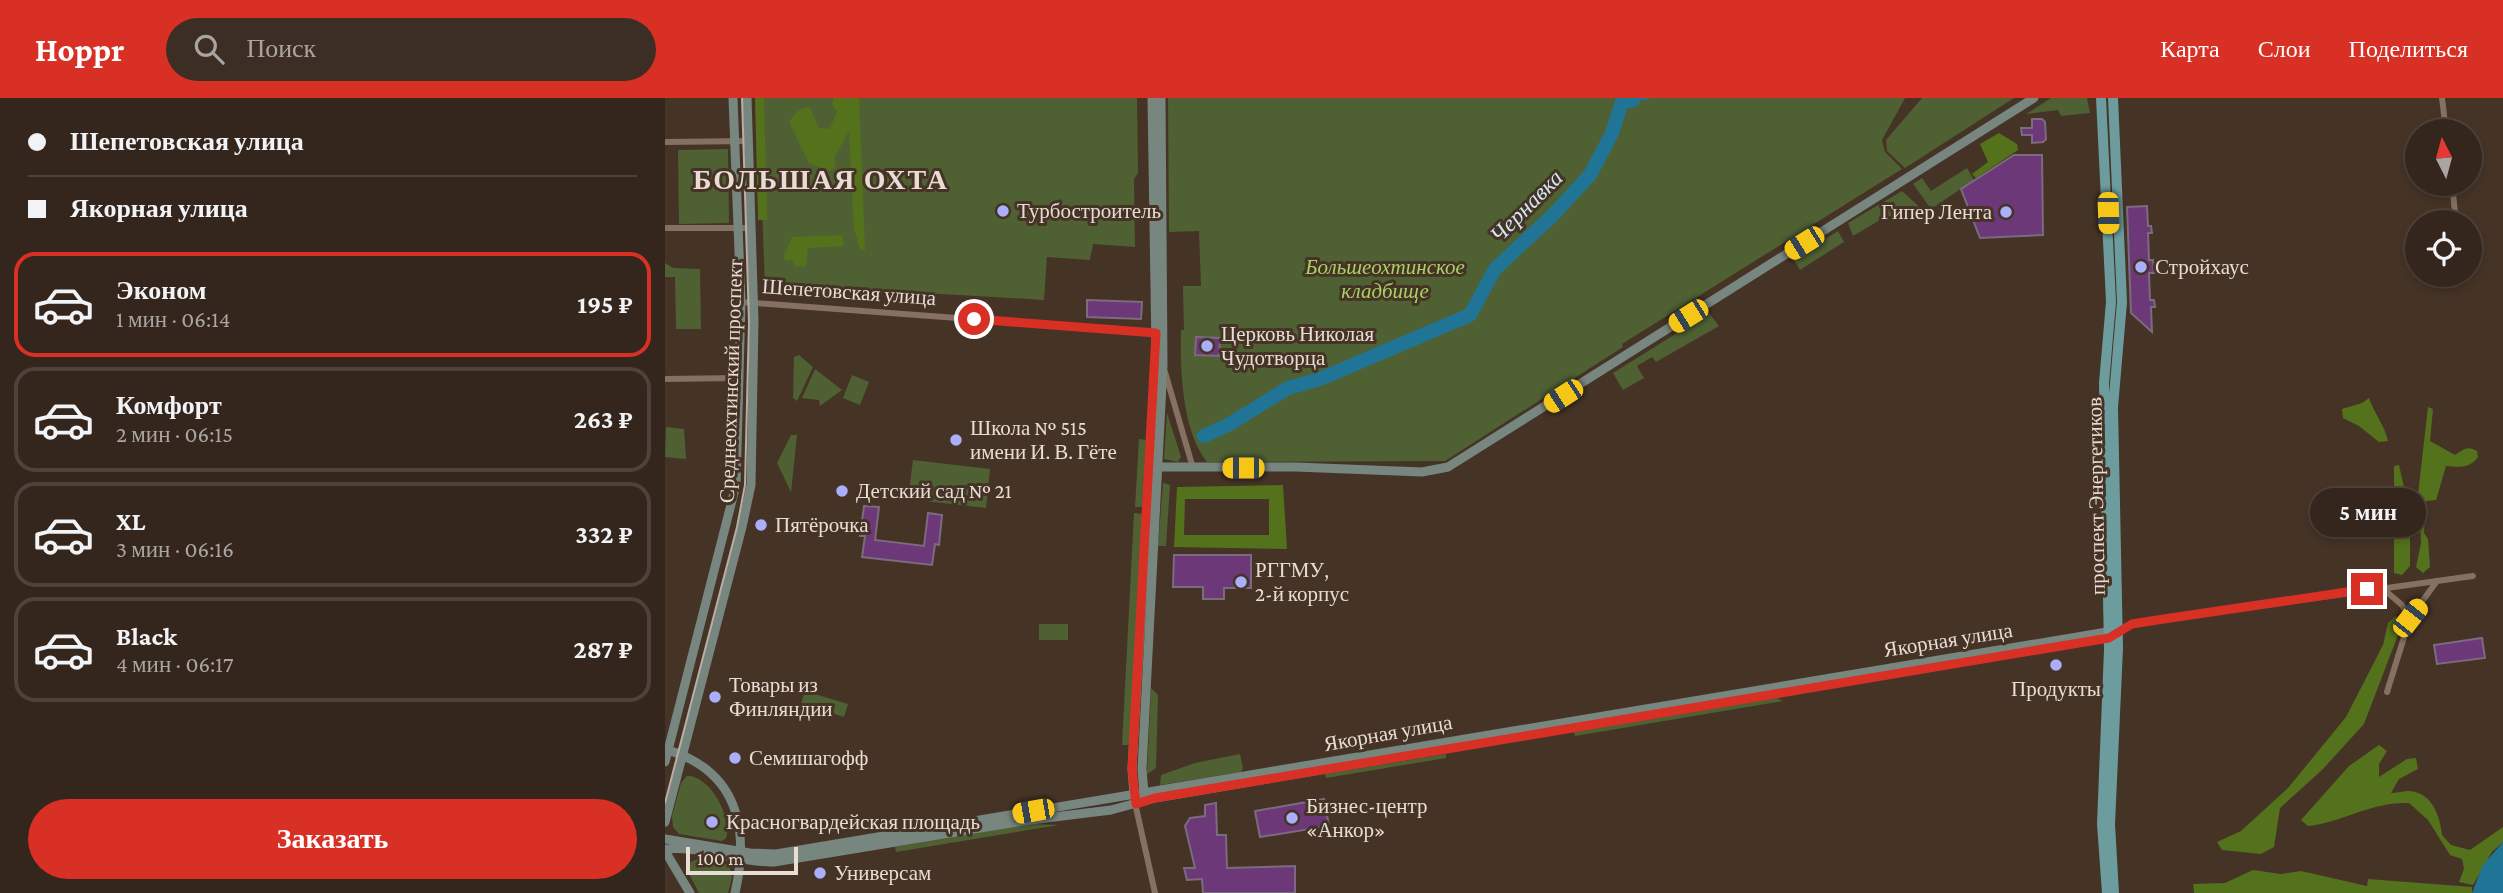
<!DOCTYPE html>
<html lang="ru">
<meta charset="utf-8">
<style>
:root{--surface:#34261c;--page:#3c2e25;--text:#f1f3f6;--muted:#a9a5a3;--line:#4e433b;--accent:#d93025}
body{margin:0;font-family:"Crimson Pro",serif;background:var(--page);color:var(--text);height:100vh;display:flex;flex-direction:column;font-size:26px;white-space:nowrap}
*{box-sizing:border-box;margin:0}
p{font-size:23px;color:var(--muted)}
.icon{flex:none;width:38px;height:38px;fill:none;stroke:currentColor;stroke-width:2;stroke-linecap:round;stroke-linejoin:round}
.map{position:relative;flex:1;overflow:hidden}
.drawer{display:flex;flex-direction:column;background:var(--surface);width:665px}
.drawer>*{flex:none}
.hud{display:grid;align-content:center;height:154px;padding:0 28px;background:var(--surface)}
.needle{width:46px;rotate:354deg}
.fabs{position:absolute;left:1740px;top:21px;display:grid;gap:14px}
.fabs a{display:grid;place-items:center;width:77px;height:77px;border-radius:50%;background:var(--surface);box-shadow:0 4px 10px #0003,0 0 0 2px var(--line);font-size:35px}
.scale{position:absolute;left:21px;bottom:18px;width:112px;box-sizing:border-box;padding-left:7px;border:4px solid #e8dcd4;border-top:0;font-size:19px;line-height:24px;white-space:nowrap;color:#e8dcd4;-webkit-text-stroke:5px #453326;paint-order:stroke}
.end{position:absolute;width:32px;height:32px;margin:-16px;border:9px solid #d93025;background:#fff;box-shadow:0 0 0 4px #fff}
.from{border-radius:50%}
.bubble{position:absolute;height:49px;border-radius:24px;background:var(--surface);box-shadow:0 4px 10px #0003,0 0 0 2px var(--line);font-size:23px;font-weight:700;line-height:49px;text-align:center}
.car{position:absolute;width:21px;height:42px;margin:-21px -10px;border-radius:9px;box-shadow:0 0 5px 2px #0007;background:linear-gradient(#f5c518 24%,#345 0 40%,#f5c518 0 76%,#345 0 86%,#f5c518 0)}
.hud b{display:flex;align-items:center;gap:24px;height:66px;font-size:26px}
.hud b+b{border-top:2px solid var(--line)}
.hud i{width:18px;height:18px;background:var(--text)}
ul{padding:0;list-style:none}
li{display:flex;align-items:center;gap:21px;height:105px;margin:0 14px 10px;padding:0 14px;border:4px solid var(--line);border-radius:21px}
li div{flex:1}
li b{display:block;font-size:26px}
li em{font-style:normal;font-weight:700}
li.current{border-color:var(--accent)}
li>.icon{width:63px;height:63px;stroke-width:1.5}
.primary-button{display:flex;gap:14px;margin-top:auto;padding:14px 28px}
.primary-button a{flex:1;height:80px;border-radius:42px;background:var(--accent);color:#fff;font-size:28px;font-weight:700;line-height:80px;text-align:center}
header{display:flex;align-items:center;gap:42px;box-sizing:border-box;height:98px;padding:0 35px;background:var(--accent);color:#fff}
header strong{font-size:33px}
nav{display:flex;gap:38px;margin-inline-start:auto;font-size:24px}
.search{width:490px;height:63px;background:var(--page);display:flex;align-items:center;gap:18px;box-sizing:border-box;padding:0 24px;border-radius:38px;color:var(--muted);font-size:26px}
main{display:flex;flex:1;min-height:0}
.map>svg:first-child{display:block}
</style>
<header>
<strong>Hoppr</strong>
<div class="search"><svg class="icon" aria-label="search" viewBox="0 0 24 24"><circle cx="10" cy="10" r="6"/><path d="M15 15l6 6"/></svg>Поиск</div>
<nav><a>Карта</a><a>Слои</a><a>Поделиться</a></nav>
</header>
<main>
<section class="drawer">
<div class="hud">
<b><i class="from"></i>Шепетовская улица</b>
<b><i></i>Якорная улица</b>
</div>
<ul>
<li class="current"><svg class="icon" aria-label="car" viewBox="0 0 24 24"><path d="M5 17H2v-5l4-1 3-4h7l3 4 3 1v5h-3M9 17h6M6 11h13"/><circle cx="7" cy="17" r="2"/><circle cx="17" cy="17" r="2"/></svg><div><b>Эконом</b><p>1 мин · 06:14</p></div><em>195 ₽</em></li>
<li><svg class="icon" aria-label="car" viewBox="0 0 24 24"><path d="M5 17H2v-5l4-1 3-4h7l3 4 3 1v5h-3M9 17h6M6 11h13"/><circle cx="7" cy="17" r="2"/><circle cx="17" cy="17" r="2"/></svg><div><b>Комфорт</b><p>2 мин · 06:15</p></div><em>263 ₽</em></li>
<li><svg class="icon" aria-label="car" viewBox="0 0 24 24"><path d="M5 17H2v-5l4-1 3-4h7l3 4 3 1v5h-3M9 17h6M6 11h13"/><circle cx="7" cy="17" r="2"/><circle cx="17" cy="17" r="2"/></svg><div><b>XL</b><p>3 мин · 06:16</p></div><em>332 ₽</em></li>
<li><svg class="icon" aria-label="car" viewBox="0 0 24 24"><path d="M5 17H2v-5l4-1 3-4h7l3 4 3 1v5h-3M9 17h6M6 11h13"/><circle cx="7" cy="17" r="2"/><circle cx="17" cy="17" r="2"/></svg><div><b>Black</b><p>4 мин · 06:17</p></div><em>287 ₽</em></li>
</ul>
<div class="primary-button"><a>Заказать</a></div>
</section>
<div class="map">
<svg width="1838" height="795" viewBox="0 0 1838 795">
<rect width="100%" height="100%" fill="#453326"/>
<path fill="#4f6133" d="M93,0H472L473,75L469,81L470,149L428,146L425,162L382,159L379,202L208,192L207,200L106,195L100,190Z
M503,0H1240L1217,42L1220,54L1237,71L957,246L958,249L780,363L542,364C517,333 515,271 516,232H519L518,188H536L534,133L504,134Z
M1257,0H1349L1240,70L1222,53L1221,42Z
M1386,0H1422L1425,15L1396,18L1393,12L1361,16Z
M63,51L64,125L14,126L13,52Z
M1302,70L1309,82L1266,111L1248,86L1257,80L1266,93Z
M1237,93L1260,114L1220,119L1188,138L1183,125Z
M1173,133L1179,144L1135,172L1128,161Z
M0,165L8,170L35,171L36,231H11L10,179H0Z
M1044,215L1054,228L991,264L987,259L972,268L979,280L958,292L948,275Z
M134,257L148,269L132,303L128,300L129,259Z
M150,271L177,292L155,308L154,302L137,300Z
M187,277L204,284L195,307L178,300Z
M502,315L516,359L513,364L499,361Z
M1,329L19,331L21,361L0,359Z
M126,337H132L126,394L112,365Z
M474,341L481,342L477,409H470Z
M248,362L325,371L321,410L243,401Z
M498,385L505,387L501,448H493Z
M469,415L477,416L464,647H457Z
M374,526H403V542H374Z
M486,590L493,597L491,670L482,676Z
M140,593L183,606L179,619L136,606Z
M1112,600L1118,603L910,638L909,634Z
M575,656L578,670L576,674L495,687L496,677L530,665Z
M781,656V660L661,680L660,676Z
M22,678C45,677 68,720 61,740L57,743L14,736L8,729L7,718L16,685Z
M366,726L394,727L231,754L230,749Z
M35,760L57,763L65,770L67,780L63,795H34L22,772L26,764Z"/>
<path fill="#54721b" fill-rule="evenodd" d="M90,0H99L102,122H93Z
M169,0H194L200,153L195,151L189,130L184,33L169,60L171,69L165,73L144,65L124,24C130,16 134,8 145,10L154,30L165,31L172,13L167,7Z
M1334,35L1352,46L1353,52L1311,80L1307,76L1323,64L1315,46Z
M177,137L179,146L177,148L143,150L141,168L131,169L127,162L120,163L119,157L127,139Z
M1704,300C1709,315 1720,328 1723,343L1714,344L1694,328L1678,320L1677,311L1697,305Z
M1763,309L1768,311L1765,343L1790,357C1798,352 1802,347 1812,353L1813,359C1804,371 1795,369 1781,368L1771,402L1761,403L1759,435L1763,441L1765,469L1758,475L1751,469L1756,445L1753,396Z
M1734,367L1745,416V468L1737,477L1729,475V368Z
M618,387L622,451L509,449L512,389ZM604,401V437H519L520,401Z
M1731,518L1736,529L1699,626L1657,672L1615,710L1609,749L1596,756L1557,752L1552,744L1576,733L1623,690L1681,619L1718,547L1723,525Z
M1714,647L1722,653L1714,666V679L1742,661L1751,660L1753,671L1734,681L1726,695C1732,695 1739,693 1744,693C1767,694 1775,718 1777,737L1786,747L1805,752L1838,729V744L1827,754L1808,787L1794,784L1799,771L1797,761L1785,757L1763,722L1744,705C1705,704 1679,724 1643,728L1636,722L1684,668Z
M1588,772L1616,776L1636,773L1702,788L1703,781L1807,789V795H1529L1528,786L1560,785Z"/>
<path fill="#207496" d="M1838,744V795H1807L1818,767Z"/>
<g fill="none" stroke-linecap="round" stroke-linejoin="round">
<path stroke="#207496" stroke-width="2.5" d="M975,1L984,0"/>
<path stroke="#207496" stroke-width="14" d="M539,338L563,327L623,290L655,281L805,217L830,171L887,118L925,77L947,35L957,4L968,2"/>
</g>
<path fill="#6c3878" stroke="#7b6b7e" stroke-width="2" d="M1367,21H1377L1380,24L1381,41L1378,44L1367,45V37H1357L1356,30H1367Z
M1349,57H1377L1378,137L1315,140L1296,91Z
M1482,108L1483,128H1486L1487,135H1483L1484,162H1488L1489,175H1484L1485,202H1489L1490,209H1486L1487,234L1466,215L1462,109Z
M422,202L477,204L476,221L422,219Z
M531,239L555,240L554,258L530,257Z
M199,408L214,409L210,442L259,448L263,415L277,417L274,447L270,446L267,467L197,459L200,438H195Z
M509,457H586V490H559V501H538V489H508Z
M1817,540L1820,560L1772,566L1769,547Z
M659,701L664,728L595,739L590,713Z
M551,705L552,737H561L562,770L630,768V795H538L537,781L522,782L519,770H530L520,728L525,720L540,718V707Z"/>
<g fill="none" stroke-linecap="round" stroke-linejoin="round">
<path stroke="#857062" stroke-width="6" d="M1777,0L1781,33
M0,44L84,43
M1787,86L1791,124
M0,130H87
M76,204L493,235
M500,274L528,370
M0,281L74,280
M1716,489L1737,507L1745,520
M1452,534L1467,526L1492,522L1808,478
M1722,594L1745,520L1772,483
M470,705L490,795"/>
<path stroke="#788680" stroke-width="9" d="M485,369H631L757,374L783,369L1369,0
M0,651C72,672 85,729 70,795
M0,664L71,387L76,204L68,0
M469,696L467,671L491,252L487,0
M476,699L479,695L477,671L498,267L496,0
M0,724L77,429L86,387L89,223L82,0
M0,741L85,755L111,756L1448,533
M0,751C36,747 73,765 109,764L365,722L446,712L490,700L1447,538
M0,753L25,795"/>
<path stroke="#6c9c9e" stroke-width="10" d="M1436,0L1446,204L1439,285L1444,552L1437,726L1442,795
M1448,0L1457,204L1448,309L1453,550L1445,726L1449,795"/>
<path stroke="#bbada4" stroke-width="2" d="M0,705L72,429L80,387L84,224L77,0"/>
</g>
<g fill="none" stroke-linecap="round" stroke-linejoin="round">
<path stroke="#d93025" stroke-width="9" d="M309,221L491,235L467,671L471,706L490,700L1426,543L1444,540L1467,526L1492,522L1702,491"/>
</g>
<g fill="#abaffb" stroke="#453326" stroke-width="2.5">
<circle cx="338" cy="113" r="7"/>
<circle cx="1341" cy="114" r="7"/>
<circle cx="1476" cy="169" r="7"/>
<circle cx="542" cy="248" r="7"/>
<circle cx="291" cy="342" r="7"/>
<circle cx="177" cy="393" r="7"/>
<circle cx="96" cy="427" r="7"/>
<circle cx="576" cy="484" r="7"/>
<circle cx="1391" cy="567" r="7"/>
<circle cx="50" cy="599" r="7"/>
<circle cx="70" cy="660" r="7"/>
<circle cx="627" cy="720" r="7"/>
<circle cx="47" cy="724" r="7"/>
<circle cx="155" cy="775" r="7"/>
</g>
<g text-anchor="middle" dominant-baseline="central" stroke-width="6" stroke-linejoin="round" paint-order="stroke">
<g font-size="21" fill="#e8dcd4" stroke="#453326" text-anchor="start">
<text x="352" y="113">Турбостроитель</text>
<text x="1327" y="114" text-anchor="end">Гипер Лента</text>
<text x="1490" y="169">Стройхаус</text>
<text x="556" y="236">Церковь Николая<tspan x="556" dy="24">Чудотворца</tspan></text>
<text x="305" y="330">Школа № 515<tspan x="305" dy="24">имени И. В. Гёте</tspan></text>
<text x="191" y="393">Детский сад № 21</text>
<text x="110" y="427">Пятёрочка</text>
<text x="590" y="472">РГГМУ,<tspan x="590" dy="24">2-й корпус</tspan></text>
<text x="64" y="587">Товары из<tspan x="64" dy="24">Финляндии</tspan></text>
<text x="1391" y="591" text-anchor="middle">Продукты</text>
<text x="84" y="660">Семишагофф</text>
<text x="641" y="708">Бизнес-центр<tspan x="641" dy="24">«Анкор»</tspan></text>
<text x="61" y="724">Красногвардейская площадь</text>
<text x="169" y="775">Универсам</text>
</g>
<g font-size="21" font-style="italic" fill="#a8d263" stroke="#453326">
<text x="720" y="169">Большеохтинское<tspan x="720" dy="24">кладбище</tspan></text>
</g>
<g font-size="21" fill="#e8dcd4" stroke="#453326">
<text transform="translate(184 194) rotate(4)">Шепетовская улица</text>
<text transform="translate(66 283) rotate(-88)">Среднеохтинский проспект</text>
<text transform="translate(1431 398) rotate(-91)">проспект Энергетиков</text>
<text transform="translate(1283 542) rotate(-9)">Якорная улица</text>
<text transform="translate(723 635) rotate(-10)">Якорная улица</text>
</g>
<g font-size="23" font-style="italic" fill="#d0e7f3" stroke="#453326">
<text transform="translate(861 108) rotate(-45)">Чернавка</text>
</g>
<g font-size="28" font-weight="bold" letter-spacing="2" fill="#e8dcd4" stroke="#453326">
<text x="156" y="81">БОЛЬШАЯ ОХТА</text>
</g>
</g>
</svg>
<div class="fabs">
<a><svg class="needle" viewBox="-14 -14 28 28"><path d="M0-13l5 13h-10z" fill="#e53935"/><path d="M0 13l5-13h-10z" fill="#a9a5a3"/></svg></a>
<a><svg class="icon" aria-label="locate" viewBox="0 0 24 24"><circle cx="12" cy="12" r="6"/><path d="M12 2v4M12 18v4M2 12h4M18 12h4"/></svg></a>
</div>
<div class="scale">100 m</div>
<i class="end from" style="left:309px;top:221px"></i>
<i class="end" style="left:1702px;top:491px"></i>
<div class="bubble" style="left:1645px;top:390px;width:116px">5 мин</div>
<i class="car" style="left:1443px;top:115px;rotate:178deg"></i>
<i class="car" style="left:1139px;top:145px;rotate:238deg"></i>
<i class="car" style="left:1023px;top:218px;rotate:238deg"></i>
<i class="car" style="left:898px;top:298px;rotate:237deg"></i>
<i class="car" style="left:578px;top:370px;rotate:270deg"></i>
<i class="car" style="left:1745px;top:520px;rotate:38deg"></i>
<i class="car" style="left:368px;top:713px;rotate:260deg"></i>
</div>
</main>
